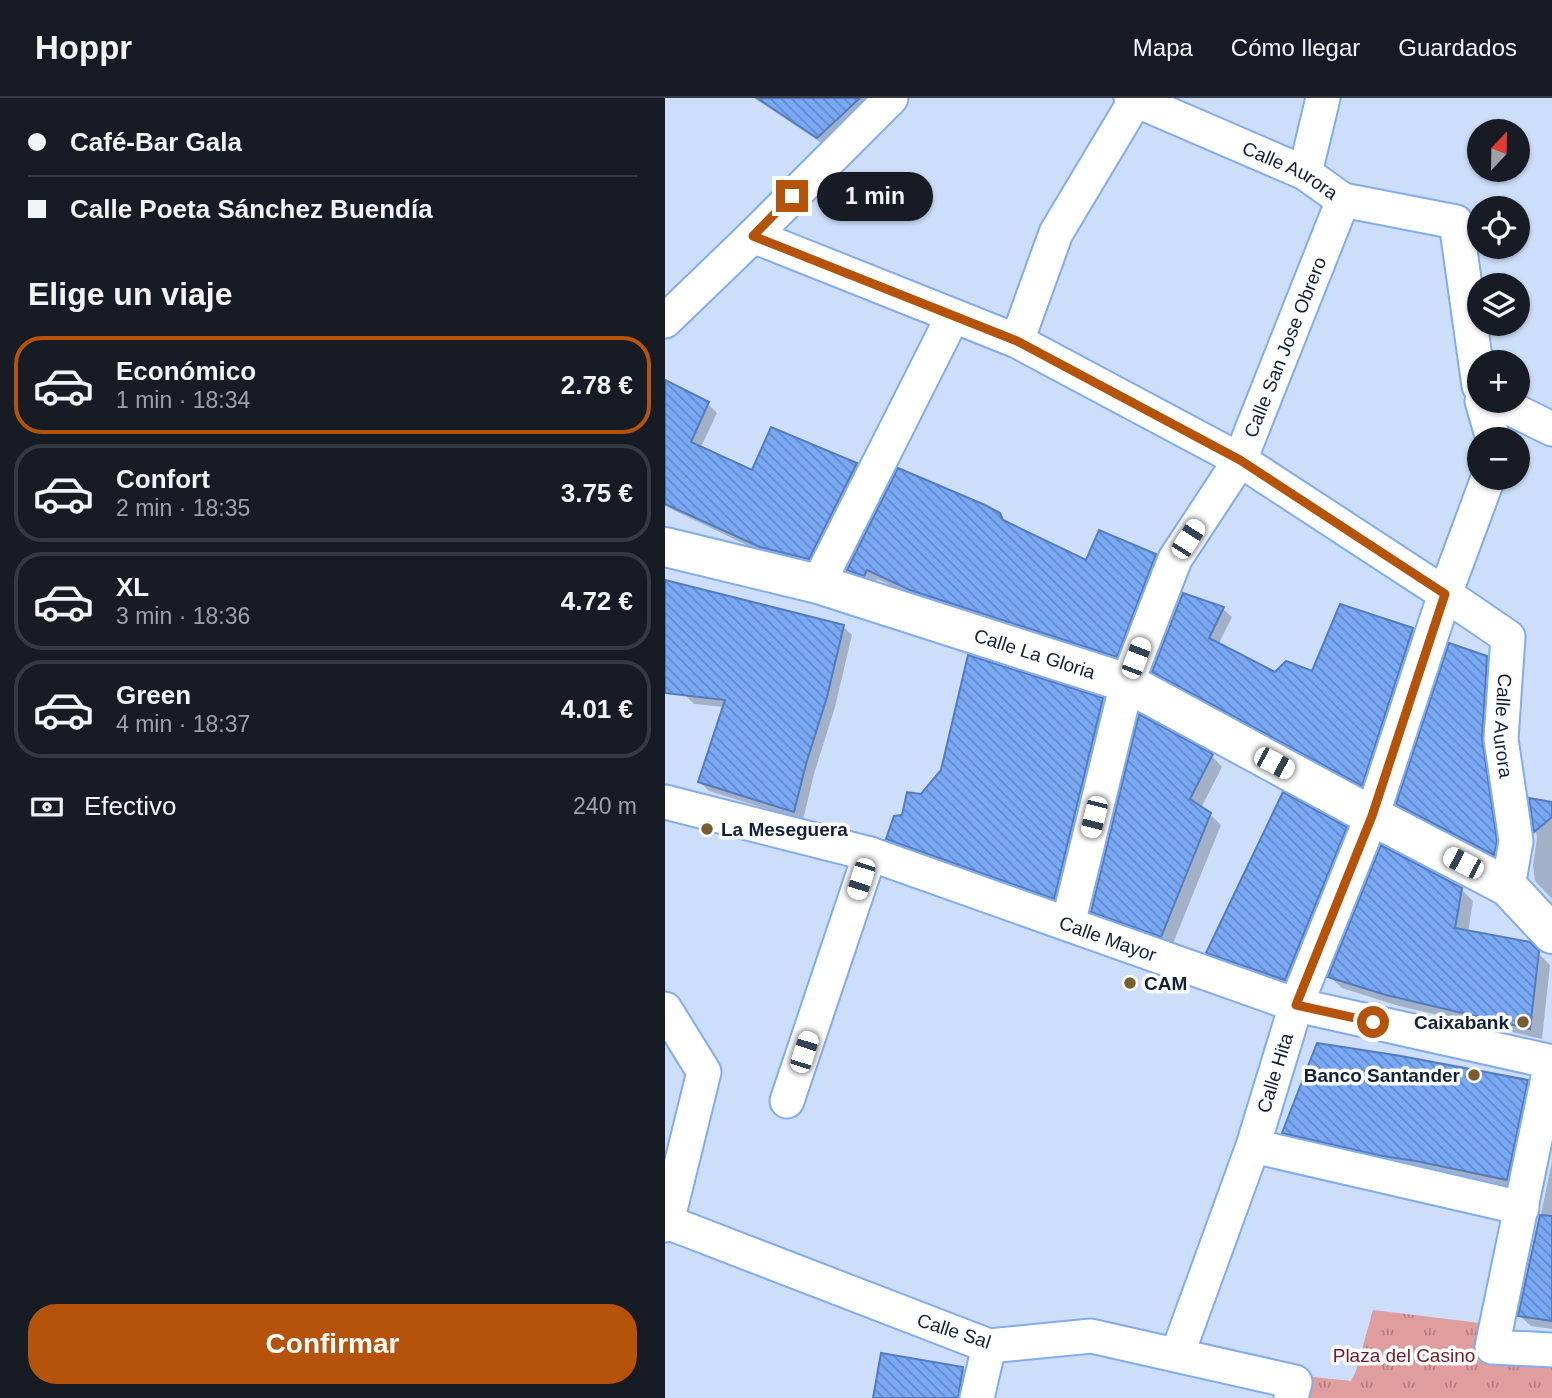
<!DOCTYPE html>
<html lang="es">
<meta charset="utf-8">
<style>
:root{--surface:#171b24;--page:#20242c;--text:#f1f3f6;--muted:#9ea1a6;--line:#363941;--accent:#b45309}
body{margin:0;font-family:Arial,sans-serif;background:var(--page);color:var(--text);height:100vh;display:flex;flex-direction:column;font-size:26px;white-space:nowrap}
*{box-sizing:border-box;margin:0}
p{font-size:23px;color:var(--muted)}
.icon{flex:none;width:38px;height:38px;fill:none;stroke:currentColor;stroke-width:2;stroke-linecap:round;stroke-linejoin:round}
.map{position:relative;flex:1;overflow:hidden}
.side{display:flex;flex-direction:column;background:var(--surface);width:665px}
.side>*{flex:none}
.banner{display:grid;align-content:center;height:154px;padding:0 28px;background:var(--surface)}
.needle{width:46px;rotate:22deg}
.controls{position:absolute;left:802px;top:21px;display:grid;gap:14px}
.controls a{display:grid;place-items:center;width:63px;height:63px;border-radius:50%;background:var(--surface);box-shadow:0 2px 5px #0004;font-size:35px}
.end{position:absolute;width:32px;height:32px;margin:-16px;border:9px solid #b45309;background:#fff;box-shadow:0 0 0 4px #fff}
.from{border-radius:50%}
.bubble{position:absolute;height:49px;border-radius:24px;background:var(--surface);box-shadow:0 2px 5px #0004;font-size:23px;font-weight:700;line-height:49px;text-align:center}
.car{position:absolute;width:21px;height:42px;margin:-21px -10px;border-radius:9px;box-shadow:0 0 5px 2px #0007;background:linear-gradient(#fff 24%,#345 0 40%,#fff 0 76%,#345 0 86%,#fff 0)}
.banner b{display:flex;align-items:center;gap:24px;height:66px;font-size:26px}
.banner b+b{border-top:2px solid var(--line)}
.banner i{width:18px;height:18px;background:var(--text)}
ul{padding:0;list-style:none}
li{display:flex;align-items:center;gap:21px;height:98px;margin:0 14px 10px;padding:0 14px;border:4px solid var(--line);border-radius:28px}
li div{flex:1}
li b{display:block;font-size:26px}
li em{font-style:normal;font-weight:700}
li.active{border-color:var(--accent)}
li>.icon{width:63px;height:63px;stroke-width:1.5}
h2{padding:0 28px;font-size:32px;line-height:84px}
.pay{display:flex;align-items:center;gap:18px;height:77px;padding:0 28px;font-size:26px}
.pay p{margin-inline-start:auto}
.cta{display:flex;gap:14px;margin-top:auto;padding:14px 28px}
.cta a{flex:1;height:80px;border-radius:28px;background:var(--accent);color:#fff;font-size:28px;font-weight:700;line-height:80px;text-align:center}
header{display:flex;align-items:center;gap:42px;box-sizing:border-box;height:98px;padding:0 35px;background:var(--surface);border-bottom:2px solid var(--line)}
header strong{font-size:33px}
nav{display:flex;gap:38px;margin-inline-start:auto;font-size:24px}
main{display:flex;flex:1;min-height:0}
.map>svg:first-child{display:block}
</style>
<header>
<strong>Hoppr</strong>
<nav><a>Mapa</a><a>Cómo llegar</a><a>Guardados</a></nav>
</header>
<main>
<section class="side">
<div class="banner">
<b><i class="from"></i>Café-Bar Gala</b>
<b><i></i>Calle Poeta Sánchez Buendía</b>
</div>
<h2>Elige un viaje</h2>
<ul>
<li class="active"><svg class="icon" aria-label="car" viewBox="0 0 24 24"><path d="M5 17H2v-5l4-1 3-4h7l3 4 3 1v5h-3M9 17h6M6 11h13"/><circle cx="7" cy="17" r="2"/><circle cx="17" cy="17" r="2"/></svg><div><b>Económico</b><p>1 min · 18:34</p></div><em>2.78 €</em></li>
<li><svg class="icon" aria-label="car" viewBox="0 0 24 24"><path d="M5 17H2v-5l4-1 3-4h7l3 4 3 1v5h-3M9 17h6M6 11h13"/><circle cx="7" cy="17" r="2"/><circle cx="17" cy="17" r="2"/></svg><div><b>Confort</b><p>2 min · 18:35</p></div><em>3.75 €</em></li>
<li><svg class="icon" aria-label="car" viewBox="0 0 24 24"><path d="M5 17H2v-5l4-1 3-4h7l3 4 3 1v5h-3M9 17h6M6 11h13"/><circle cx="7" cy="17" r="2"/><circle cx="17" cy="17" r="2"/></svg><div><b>XL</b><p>3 min · 18:36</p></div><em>4.72 €</em></li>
<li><svg class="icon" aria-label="car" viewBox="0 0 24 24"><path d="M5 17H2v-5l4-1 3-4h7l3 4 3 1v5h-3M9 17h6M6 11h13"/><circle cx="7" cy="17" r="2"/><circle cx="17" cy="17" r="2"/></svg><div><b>Green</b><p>4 min · 18:37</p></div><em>4.01 €</em></li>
</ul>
<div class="pay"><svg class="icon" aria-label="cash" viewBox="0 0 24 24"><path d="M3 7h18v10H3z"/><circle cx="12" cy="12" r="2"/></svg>Efectivo<p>240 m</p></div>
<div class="cta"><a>Confirmar</a></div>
</section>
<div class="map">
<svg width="887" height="1300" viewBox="0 0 887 1300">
<defs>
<pattern id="park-tufts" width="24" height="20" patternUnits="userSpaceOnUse" patternTransform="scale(1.75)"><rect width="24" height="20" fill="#e09d9d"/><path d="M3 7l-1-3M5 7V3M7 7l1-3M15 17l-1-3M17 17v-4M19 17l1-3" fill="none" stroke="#b48081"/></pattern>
<pattern id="building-back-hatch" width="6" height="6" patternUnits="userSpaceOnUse" patternTransform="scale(1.75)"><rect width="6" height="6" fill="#79a9f5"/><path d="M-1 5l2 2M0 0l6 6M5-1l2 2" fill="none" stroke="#6289c7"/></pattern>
</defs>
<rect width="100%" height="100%" fill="#ccdefa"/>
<path fill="url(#park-tufts)" d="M835,1136L841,1231L887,1240V1300H642L620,1276L686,1283L691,1273L708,1212L815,1225Z"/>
<path fill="#0003" d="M89,0H218L164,50Z
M0,284L43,306L52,315L36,349L88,374L106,332L191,367L200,376L153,469L105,458L0,408Z
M334,417L343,426L421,464L490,458L500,468L462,568L256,502L212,481L209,487L194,482L184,472Z
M0,483L178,529L187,537L170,609L149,676L138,722L44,693L35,684L60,609L29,606L0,577Z
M676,508L748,532L756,541L706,695L498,582L489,573L558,511L567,519L553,547L611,577L648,576Z
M821,560L831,569L838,764L742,715L733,705Z
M437,602L446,611L398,809L231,750L223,741L257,698Z
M547,658L557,669L536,710L545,716L556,727L507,848L439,824L428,813Z
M866,702L887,706V801L870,783L868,767L872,740Z
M681,731L690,740L629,889L552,863L543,854Z
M796,791L808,803L803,834L864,846L885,867L877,941L734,908L677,890L665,879Z
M862,983L871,992L851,1090L628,1043L619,1035Z
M887,1063V1231L866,1228L855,1218Z
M297,1270L310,1283L308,1300H210Z"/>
<path fill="url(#building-back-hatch)" stroke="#537cbc" stroke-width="2" d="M92,0H195L152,40Z
M0,282L44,304L26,344L87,372L106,329L192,365L144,461L95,449L0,406Z
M233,370L320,407L335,415L338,422L421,462L434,432L491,456L452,559L245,492L202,472L199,478L182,472Z
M0,482L179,527L162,599L141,666L129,714L33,684L60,602L0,595Z
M518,495L559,509L544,540L610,574L621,563L647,573L675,506L748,530L697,688L487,574Z
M784,545L822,558L817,640L832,743L829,757L731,706Z
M303,557L438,600L389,801L221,741L229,718L237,717L242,694L256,696L276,672Z
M474,616L548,656L525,701L546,715L496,839L426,814Z
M618,694L682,729L620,882L541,855Z
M864,700L887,704V719L869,734Z
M716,747L797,790L790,830L865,844L874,853L865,931L721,897L663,879Z
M652,945L736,958L863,982L842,1082L751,1063L717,1058L617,1035Z
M875,1117L887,1118V1223L853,1218Z
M216,1255L298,1269L293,1300H208Z"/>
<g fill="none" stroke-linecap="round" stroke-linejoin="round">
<defs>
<g id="minor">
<path id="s1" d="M466,0L640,75L678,102L791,124L814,288"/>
<path d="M640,75L658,0"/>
<path d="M88,138L352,243L575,362L780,496L707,718L631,907L588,1048L512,1257"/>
<path d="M0,223L88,138L226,0"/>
<path d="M352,243L391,135L470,3"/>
<path d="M817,303L828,341"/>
<path d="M830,303L887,331"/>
<path id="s2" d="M823,380L780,496L843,539L836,641L851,743L843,789"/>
<path d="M153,486L288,218"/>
<path id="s3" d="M0,704L205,756L631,907L887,964"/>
<path id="s4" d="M403,826L462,585L510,461L575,362L678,102"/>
<path d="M0,911L39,974L2,1124L0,1127"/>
<path d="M886,965L827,1249L887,1252"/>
<path d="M122,1003L205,756"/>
<path d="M588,1048L857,1110"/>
<path d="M2,1124L324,1248L426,1238L630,1284L626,1300"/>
<path d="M312,1300L324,1248"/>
</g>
<g id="secondary">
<path id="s5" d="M0,449L153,486L462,585L707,718L843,789L887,836"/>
</g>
</defs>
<use href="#minor" stroke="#81acf0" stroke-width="37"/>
<use href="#secondary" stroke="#81acf0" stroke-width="42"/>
<use href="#minor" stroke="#fff" stroke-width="33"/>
<use href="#secondary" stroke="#fff" stroke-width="38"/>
</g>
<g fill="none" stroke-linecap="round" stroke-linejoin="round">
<path stroke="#b45309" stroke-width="9" d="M127,98L88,138L352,243L575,362L780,496L707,718L631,907L708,924"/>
</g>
<g fill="#775d2f" stroke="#fefefe" stroke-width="2.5">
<circle cx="42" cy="731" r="7"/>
<circle cx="465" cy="885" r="7"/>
<circle cx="858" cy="924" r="7"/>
<circle cx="809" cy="977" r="7"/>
</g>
<g text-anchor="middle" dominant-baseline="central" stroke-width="7" stroke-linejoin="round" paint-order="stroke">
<g font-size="19" fill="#10203a" stroke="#fefefe">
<text stroke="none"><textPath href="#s1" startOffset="175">Calle Aurora</textPath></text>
<text stroke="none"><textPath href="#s4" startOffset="621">Calle San Jose Obrero</textPath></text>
<text stroke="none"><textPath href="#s5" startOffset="385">Calle La Gloria</textPath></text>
<text stroke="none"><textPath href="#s2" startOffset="289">Calle Aurora</textPath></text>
<text stroke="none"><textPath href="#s3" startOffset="464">Calle Mayor</textPath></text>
<text transform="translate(610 975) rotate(-73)">Calle Hita</text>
<text transform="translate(289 1233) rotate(18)">Calle Sal</text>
</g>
<g font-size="19" font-weight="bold" fill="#10203a" stroke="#fefefe" text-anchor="start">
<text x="56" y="731">La Meseguera</text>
<text x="479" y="885">CAM</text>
<text x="844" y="924" text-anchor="end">Caixabank</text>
<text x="795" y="977" text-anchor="end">Banco Santander</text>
</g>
<g font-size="19" fill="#731a25" stroke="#fefefe">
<text x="739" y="1257">Plaza del Casino</text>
</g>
</g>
</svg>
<div class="controls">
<a><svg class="needle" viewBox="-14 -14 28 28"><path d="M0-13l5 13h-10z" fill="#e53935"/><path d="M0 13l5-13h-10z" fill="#9ea1a6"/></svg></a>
<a><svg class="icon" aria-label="locate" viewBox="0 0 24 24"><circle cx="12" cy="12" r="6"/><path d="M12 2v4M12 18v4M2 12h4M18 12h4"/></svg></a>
<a><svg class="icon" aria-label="layers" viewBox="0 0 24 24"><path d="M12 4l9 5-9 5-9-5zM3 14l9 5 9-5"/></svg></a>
<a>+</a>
<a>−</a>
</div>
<i class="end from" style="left:708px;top:924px"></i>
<i class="end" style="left:127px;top:98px"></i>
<div class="bubble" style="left:152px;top:74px;width:116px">1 min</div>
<i class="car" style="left:523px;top:441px;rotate:33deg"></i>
<i class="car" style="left:471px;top:560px;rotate:21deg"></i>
<i class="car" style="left:609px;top:665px;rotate:118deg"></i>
<i class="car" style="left:429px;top:719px;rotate:194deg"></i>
<i class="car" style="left:798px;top:765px;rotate:297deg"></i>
<i class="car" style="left:196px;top:781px;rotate:198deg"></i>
<i class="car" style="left:139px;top:954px;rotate:18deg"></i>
</div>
</main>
